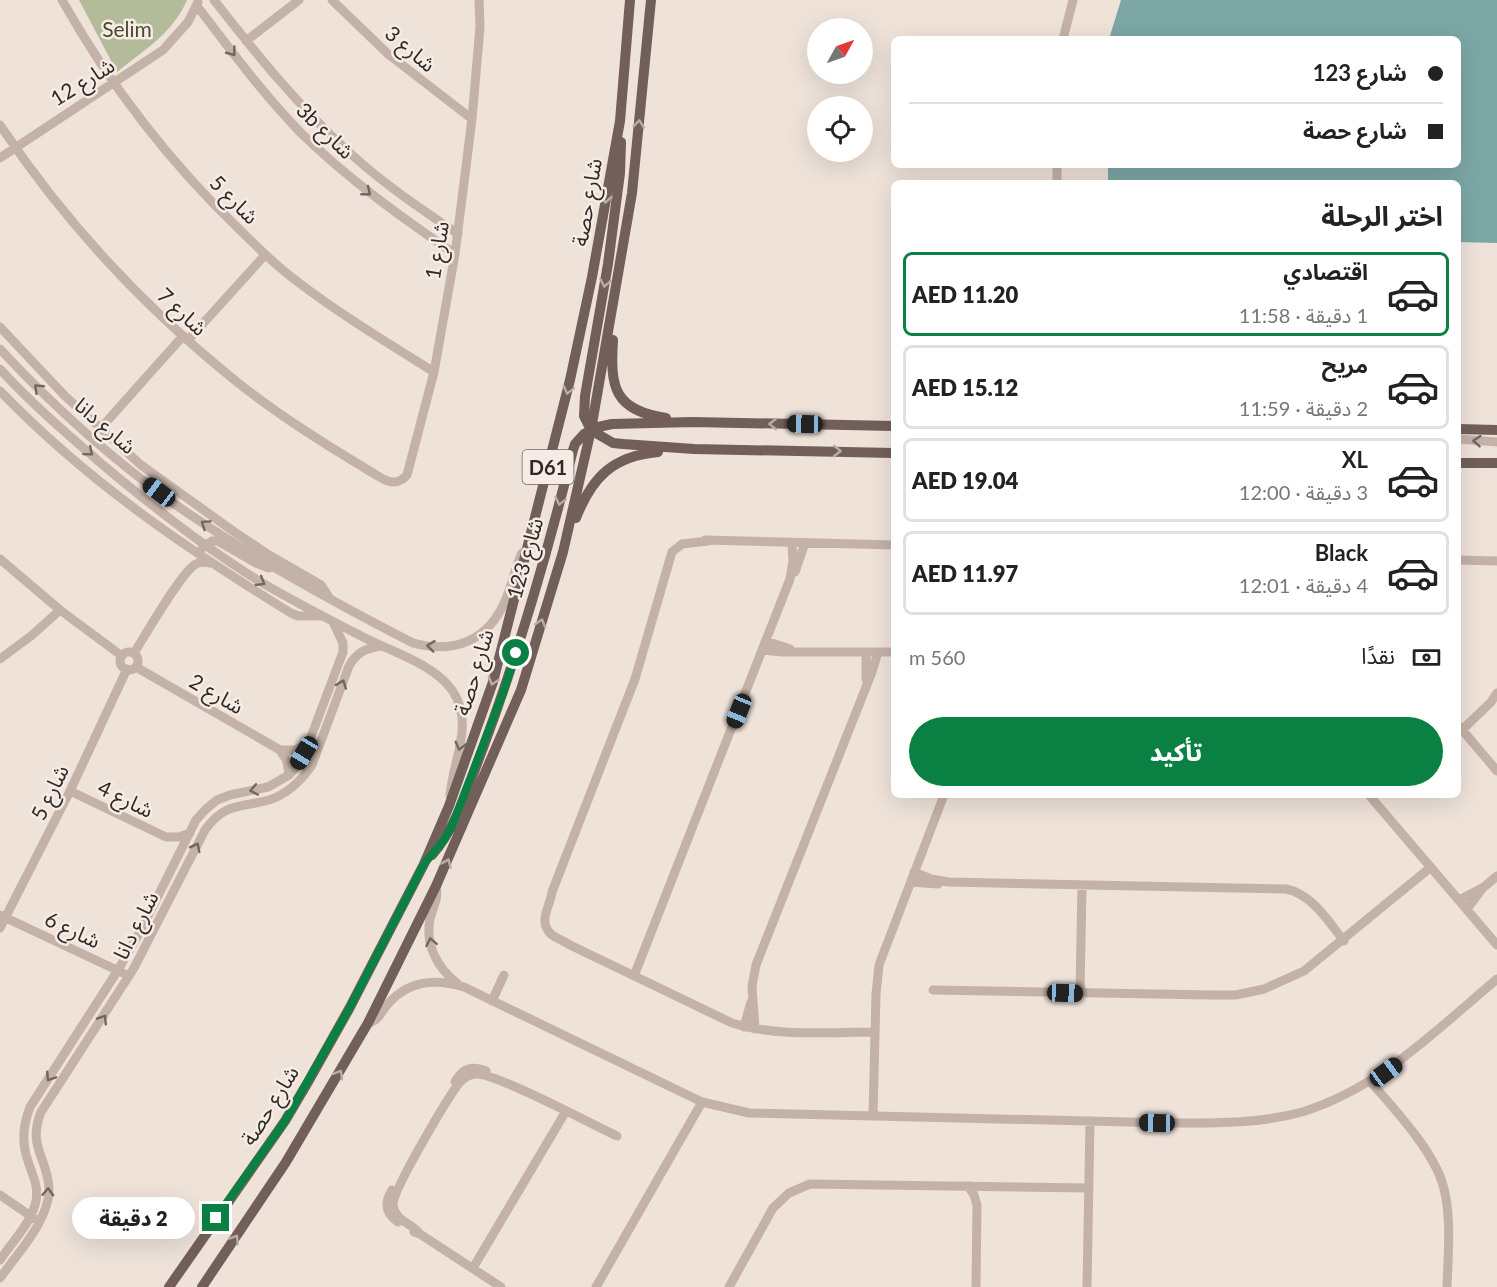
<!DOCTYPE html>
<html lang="ar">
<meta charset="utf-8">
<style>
:root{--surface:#fff;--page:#f2f2f2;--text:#222;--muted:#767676;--line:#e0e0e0;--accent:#0b8043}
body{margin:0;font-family:Lato,"Noto Sans Arabic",sans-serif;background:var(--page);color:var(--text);direction:rtl;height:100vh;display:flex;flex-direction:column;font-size:22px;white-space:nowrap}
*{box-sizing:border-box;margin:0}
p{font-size:20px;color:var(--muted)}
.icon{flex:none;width:33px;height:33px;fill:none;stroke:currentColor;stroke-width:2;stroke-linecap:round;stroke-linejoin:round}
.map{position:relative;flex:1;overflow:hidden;direction:ltr}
.drawer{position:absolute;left:891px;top:180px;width:570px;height:618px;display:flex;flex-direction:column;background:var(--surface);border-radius:9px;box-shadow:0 6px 24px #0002;direction:rtl}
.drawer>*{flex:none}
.guide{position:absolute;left:891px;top:36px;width:570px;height:132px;border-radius:9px;box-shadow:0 6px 24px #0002;direction:rtl;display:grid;align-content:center;height:132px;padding:0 18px;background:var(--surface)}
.needle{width:39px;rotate:50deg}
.fabs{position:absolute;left:807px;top:18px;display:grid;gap:12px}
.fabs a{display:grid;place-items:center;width:66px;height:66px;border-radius:50%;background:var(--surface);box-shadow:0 6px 24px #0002;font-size:30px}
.end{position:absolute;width:27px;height:27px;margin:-14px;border:8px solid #0b8043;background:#fff;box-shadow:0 0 0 3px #fff}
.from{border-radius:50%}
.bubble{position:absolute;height:42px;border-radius:21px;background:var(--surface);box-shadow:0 6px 24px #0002;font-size:20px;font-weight:800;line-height:42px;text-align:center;direction:rtl}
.car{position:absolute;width:18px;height:36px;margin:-18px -9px;border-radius:8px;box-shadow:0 0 4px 2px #0007;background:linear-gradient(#222 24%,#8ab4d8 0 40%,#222 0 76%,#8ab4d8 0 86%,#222 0)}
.guide b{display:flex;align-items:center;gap:21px;height:57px;font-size:22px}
.guide b+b{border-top:2px solid var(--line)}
.guide i{width:15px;height:15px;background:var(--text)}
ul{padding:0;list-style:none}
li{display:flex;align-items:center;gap:18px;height:84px;margin:0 12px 9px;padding:0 6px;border:3px solid var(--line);border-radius:9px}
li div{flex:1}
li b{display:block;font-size:22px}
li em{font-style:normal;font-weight:800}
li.on{border-color:var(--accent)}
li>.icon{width:54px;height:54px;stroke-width:1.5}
h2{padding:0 18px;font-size:27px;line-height:72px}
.pay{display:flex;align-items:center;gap:15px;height:66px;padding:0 18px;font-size:22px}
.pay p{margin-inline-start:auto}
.action{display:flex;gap:12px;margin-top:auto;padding:12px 18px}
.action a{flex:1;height:69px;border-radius:36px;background:var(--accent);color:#fff;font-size:24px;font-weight:800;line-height:69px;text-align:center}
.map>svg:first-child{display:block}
</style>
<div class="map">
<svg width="1497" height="1287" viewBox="0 0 1497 1287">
<rect width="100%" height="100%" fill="#eee2d9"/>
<path fill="#b3bb9b" d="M79,0H187C173,33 144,50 117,72Z"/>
<path fill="#7ca7a5" d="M1121,0H1497V243L1458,242V183H1108V165H1458V39H1109Z"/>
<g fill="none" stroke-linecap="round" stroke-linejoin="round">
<path stroke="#c4b1a7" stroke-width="9" d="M62,0C110,85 169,162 240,230C257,247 274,264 294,279C338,313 386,342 434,372
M214,0C257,55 300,108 351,154C384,184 421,209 458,234
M332,0L388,54L472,119
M197,6C230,49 262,93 301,133C348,179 401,217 455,254
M1063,39L1073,0
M246,41L299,0
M0,125C64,221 142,305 232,378C279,416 331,448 383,479C393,484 400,483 407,475L434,372L455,254L472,119L480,27L479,0
M0,158L163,50L188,22L198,2
M1057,183V165
M0,327L65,396L141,465L233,531L269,555L321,585L330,599
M188,340L265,255
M0,349C52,405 111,458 173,503C249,556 331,601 413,643C454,654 488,641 505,601C512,585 515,568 522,553
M0,369C32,404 67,434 103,465C153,507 204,547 259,581C293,601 328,619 363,637C392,652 432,663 452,690C475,723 453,760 450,795
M0,391C87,481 185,548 291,613L298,616H320
M100,429L183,336
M1458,439L1497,442
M705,540L894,545
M708,541L682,544L672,552L635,679L552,892C550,907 537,922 552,935C558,939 564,941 570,945L732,1023C777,1037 828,1032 875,1032
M202,548L212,541H218L256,563L269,568
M0,559L60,610L122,656
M1458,560L1497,561
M795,572L805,543
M766,641L790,649
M763,650L782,652H894
M120 661a9 9 0 1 1 18 0a9 9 0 1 1-18 0Z
M134,653C145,636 181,572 196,564C201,561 205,562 210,563
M0,659L31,636L60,610
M136,667L280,750H296L309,742
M866,679V652
M1458,725L1497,771
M1462,730L1491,702L1497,693
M280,750L287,761L289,775
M70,791L166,837H179L190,833
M1369,795L1497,945
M914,872L931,879L949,882L1286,889C1312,894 1328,921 1344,941
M911,882L938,884
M436,886C439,899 433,907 430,919C425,944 437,968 457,983
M1459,900L1484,887L1497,876
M1467,909L1482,889
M0,915L123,973
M0,928L70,791L127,669
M634,976L790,579L793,561L792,543
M933,990L1211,995H1236L1264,989L1304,971L1431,867
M1080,993L1082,885
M492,1001L504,975
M368,1023C379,1021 381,1012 387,1005C408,980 435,978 464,987L702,1102L749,1113L1169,1123C1213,1123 1259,1124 1302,1112C1380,1088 1436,1030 1497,979
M744,1027L751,1002
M755,1029L752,986L756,965L872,672L878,652
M455,1082C462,1069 472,1065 486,1071
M1371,1082C1394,1109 1433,1150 1443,1185C1452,1217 1448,1254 1447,1287
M873,1116L876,994L879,965L944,795
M968,1186L974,1195L977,1205L976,1287
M392,1190C384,1203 385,1213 398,1222
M0,1195L35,1219
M414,1232L420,1234L501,1287
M420,1234C412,1223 395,1221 393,1205C392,1191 448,1097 460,1082C464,1078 470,1074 476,1074C494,1072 593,1125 617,1136
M0,1260C12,1242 32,1222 36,1201C39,1186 32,1174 28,1161C21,1142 23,1125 30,1107L118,970L142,928L196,820L206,809L217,800L230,795L268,787L289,775L298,765L309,742L343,652V643L333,622
M473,1268L566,1111
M0,1278C17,1254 50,1219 49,1189C48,1158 27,1147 41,1112L134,968L205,830C225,802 240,808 269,800C288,794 301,781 312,765L349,666C357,652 366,648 382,646
M596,1287L702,1102
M729,1287L773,1208L789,1193L810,1184L1089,1188
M1087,1287L1090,1121"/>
<path stroke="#725f59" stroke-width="10" d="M621,142L620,173L608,264L585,396L584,416L591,430L613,443L623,444L694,449L894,453
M613,340C610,388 614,410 666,418
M1458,429L1497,430
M1458,463H1497
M576,518C592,477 613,456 658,452
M432,855C458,825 469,784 483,748C519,651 548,551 573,450L575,444L584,434L598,427L612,424L693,422L894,426
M169,1287L285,1121L308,1082L349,1009L424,864L449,806L493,682L570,380L592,277L620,121L630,0
M202,1287L286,1162L368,1023L436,886L521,690L563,552L591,430L632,193L651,0"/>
</g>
<defs><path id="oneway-chevron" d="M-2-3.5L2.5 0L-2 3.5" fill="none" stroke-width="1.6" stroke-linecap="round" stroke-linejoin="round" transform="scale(1.5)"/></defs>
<g stroke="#736660">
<use href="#oneway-chevron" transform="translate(232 52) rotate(53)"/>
<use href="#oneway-chevron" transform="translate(367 192) rotate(39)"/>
<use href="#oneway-chevron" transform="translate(38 388) rotate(-136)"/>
<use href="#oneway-chevron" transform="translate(1477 441) rotate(-176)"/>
<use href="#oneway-chevron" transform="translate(89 452) rotate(40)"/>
<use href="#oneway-chevron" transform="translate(205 524) rotate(-146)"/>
<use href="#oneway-chevron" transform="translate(261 582) rotate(31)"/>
<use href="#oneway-chevron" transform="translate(431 646) rotate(-173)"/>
<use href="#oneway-chevron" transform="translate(342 684) rotate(-70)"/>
<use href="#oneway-chevron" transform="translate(460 746) rotate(104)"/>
<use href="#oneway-chevron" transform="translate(254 790) rotate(169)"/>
<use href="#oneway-chevron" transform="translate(196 847) rotate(-63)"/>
<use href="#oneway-chevron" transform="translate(431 942) rotate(-101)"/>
<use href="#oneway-chevron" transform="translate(103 1019) rotate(-57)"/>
<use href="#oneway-chevron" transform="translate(50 1077) rotate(123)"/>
<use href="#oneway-chevron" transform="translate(48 1192) rotate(-88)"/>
</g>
<g stroke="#bbada6">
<use href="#oneway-chevron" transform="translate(639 124) rotate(-84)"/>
<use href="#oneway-chevron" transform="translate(606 199) rotate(100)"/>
<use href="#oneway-chevron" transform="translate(605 283) rotate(100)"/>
<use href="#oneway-chevron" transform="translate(568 390) rotate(104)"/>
<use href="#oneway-chevron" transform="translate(773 424) rotate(-179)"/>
<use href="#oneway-chevron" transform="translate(837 451) rotate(1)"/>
<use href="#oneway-chevron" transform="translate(560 501) rotate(104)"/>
<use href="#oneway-chevron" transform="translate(541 623) rotate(-73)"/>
<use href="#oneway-chevron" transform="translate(493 681) rotate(107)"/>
<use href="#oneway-chevron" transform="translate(447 863) rotate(-66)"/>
<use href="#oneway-chevron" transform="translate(339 1074) rotate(-60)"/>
<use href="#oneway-chevron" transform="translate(235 1239) rotate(-57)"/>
</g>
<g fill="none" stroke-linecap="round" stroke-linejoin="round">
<path stroke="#0b8043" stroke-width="8" d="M216,1218L285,1121L349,1009L424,864L444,840L452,826L503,693L516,653"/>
</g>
<g text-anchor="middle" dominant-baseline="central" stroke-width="5" stroke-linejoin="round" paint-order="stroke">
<rect fill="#f6ece5" stroke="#6c645f" stroke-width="1.5" x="522.5" y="450" width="51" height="34" rx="4.5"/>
<g font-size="20" font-weight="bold" fill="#312926">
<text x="548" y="467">D61</text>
</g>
<g font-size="21" fill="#444d2d" stroke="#f6ece5">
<text x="127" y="28">Selim</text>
</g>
<g font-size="21" fill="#312926" stroke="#f6ece5">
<text transform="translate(411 48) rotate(40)">شارع 3</text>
<text transform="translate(82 81) rotate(-32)">شارع 12</text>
<text transform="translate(326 130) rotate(44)">3b شارع</text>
<text transform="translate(235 199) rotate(45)">شارع 5</text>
<text transform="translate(586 202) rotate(-80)">شارع حصة</text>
<text transform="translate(436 250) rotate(-81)">شارع 1</text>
<text transform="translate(183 311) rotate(43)">شارع 7</text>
<text transform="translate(106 425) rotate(41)">شارع دانا</text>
<text transform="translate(524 558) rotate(-74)">شارع 123</text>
<text transform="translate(473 672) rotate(-73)">شارع حصة</text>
<text transform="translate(217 693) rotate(30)">شارع 2</text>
<text transform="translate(49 792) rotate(-64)">شارع 5</text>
<text transform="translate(126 798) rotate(26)">شارع 4</text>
<text transform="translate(135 925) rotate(-63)">شارع دانا</text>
<text transform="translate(73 929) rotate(25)">شارع 6</text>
<text transform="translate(269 1105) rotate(-58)">شارع حصة</text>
</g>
</g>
</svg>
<div class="fabs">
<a><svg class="needle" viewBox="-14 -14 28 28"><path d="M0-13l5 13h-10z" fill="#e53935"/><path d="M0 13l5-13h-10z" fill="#767676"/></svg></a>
<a><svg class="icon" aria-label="locate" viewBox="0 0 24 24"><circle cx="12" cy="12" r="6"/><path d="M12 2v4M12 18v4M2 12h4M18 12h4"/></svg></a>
</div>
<i class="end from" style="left:516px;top:653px"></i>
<i class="end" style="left:216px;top:1218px"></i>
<div class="bubble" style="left:72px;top:1197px;width:123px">2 دقيقة</div>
<i class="car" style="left:805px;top:424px;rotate:271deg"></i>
<i class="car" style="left:159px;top:492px;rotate:307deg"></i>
<i class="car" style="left:739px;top:711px;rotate:202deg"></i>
<i class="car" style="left:304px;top:753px;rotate:211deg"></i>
<i class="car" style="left:1065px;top:993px;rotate:92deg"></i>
<i class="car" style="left:1386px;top:1072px;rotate:54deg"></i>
<i class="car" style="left:1157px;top:1123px;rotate:271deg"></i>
<div class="guide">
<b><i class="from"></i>شارع 123</b>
<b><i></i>شارع حصة</b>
</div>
<section class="drawer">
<h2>اختر الرحلة</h2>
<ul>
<li class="on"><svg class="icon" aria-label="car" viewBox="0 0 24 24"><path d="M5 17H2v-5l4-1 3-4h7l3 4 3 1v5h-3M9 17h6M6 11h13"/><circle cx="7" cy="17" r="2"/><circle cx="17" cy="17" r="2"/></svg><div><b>اقتصادي</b><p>1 دقيقة · 11:58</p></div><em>AED 11.20</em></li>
<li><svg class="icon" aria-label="car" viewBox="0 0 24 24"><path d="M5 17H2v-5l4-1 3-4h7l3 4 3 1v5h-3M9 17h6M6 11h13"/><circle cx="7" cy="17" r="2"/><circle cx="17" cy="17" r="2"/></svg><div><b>مريح</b><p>2 دقيقة · 11:59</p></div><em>AED 15.12</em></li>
<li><svg class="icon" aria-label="car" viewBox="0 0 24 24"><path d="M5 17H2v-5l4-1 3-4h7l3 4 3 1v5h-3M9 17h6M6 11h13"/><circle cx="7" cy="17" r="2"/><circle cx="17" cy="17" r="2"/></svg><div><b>XL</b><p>3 دقيقة · 12:00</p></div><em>AED 19.04</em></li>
<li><svg class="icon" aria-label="car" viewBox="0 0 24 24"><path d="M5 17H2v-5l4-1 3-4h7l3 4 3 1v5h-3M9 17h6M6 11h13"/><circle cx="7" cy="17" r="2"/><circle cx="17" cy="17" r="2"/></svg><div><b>Black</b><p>4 دقيقة · 12:01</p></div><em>AED 11.97</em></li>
</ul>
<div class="pay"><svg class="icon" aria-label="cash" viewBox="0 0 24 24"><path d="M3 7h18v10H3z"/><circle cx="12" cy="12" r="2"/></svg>نقدًا<p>560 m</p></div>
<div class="action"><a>تأكيد</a></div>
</section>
</div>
